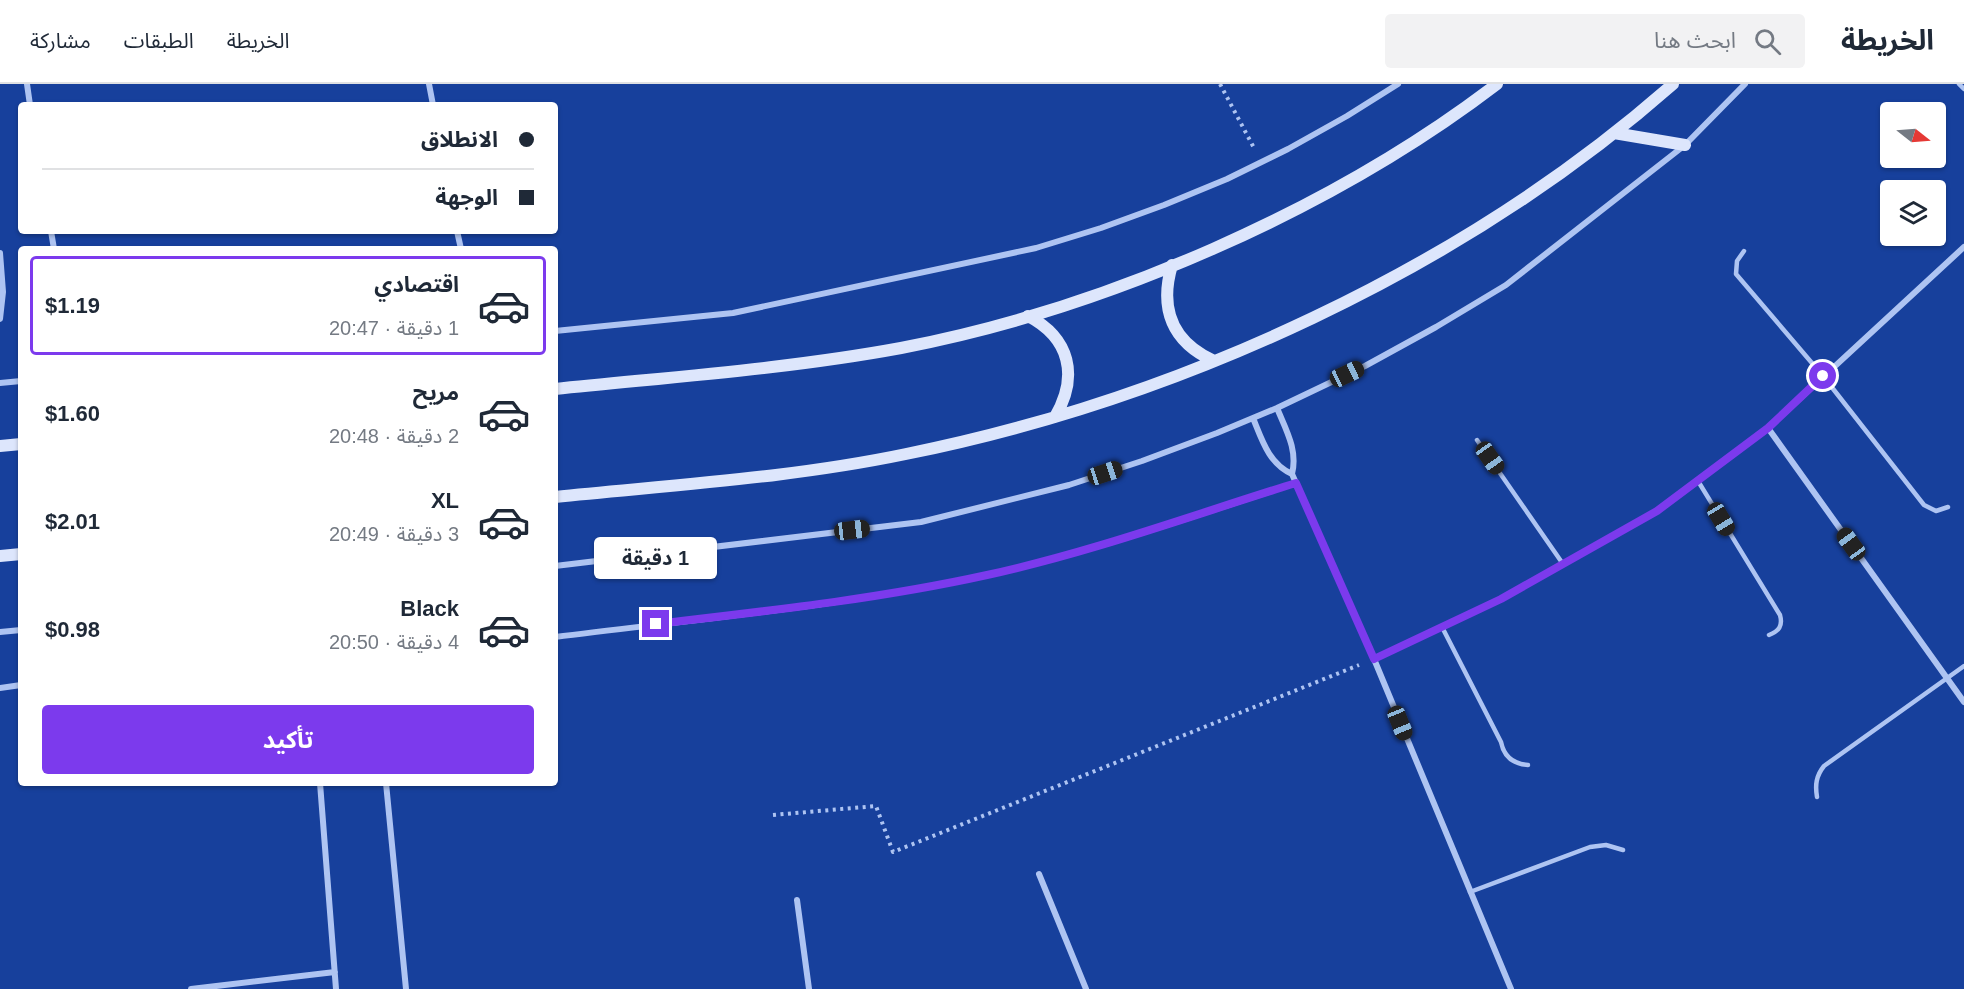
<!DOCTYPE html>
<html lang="ar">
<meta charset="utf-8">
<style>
:root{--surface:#fff;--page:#f2f2f3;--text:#1f2937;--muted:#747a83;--line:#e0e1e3;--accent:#7c3aed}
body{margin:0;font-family:Helvetica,"Noto Sans Arabic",sans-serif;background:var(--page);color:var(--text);direction:rtl;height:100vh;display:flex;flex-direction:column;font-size:22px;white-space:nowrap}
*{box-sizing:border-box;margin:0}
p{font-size:20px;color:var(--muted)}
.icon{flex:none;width:33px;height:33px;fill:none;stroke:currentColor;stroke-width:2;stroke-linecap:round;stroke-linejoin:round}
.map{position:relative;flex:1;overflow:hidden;direction:ltr}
.sheet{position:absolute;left:18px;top:162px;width:540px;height:540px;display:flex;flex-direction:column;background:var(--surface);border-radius:6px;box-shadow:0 2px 4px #0004;direction:rtl}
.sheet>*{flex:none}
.guide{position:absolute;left:18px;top:18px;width:540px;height:132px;border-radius:6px;box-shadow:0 2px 4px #0004;direction:rtl;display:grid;align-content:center;height:132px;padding:0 24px;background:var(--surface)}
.needle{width:39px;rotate:107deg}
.controls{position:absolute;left:1880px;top:18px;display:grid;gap:12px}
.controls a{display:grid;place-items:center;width:66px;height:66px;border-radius:6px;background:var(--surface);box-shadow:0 2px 4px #0004;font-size:30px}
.end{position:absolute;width:27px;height:27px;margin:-14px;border:8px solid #7c3aed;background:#fff;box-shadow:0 0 0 3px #fff}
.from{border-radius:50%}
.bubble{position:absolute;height:42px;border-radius:6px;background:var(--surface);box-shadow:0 2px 4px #0004;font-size:20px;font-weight:700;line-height:42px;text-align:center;direction:rtl}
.car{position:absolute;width:18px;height:36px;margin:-18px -9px;border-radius:8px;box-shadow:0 0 4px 2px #0007;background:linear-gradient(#222 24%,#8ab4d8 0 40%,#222 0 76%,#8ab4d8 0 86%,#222 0)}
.guide b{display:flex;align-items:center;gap:21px;height:57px;font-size:22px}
.guide b+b{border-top:2px solid var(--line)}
.guide i{width:15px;height:15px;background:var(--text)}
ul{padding:10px 0 0;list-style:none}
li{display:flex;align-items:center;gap:18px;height:99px;margin:0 12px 9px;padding:0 12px;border:3px solid transparent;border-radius:6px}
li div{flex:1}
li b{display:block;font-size:22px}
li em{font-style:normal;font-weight:700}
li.selected{border-color:var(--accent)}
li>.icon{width:54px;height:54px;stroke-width:1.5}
.action{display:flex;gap:12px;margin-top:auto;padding:12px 24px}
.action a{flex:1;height:69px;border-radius:6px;background:var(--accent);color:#fff;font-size:24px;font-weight:700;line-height:69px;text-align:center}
header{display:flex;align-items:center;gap:36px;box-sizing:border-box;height:84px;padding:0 30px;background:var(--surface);border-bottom:2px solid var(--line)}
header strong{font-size:28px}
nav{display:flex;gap:33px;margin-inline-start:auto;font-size:21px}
.search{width:420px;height:54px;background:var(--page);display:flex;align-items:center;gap:15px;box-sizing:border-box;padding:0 21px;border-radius:6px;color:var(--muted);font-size:22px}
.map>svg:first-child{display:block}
</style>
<header>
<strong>الخريطة</strong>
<div class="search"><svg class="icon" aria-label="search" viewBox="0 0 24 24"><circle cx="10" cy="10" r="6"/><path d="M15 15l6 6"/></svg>ابحث هنا</div>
<nav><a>الخريطة</a><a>الطبقات</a><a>مشاركة</a></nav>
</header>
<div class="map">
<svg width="1964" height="905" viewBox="0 0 1964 905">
<rect width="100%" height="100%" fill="#17409c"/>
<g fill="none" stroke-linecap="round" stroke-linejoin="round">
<path stroke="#aec4f2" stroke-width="4" stroke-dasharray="3 4.5" stroke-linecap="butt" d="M1220,0L1254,64
M773,731L876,722L893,768L1359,581"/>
<path stroke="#aec4f2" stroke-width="4.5" d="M1959,0L1964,5
M1744,167L1737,177L1736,190L1823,292L1924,421L1936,427L1948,423
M1477,356L1563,480
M1698,397L1780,531C1783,542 1779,547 1769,551
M1442,543L1501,658C1504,673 1513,680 1528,681
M1817,713C1815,701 1816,692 1824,682L1964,582
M1470,808L1590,763L1606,761L1623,766"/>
<path stroke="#aec4f2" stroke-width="6" d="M27,0L30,21
M429,0L433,21
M51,147L54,165
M457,147L461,165
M0,169L3,208L0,235
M555,247L733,229L1036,164L1101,144L1164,121L1227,95L1288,65L1347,32L1398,0
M0,299L21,297
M1277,324C1286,346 1298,366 1292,390L1374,575L1511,905
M1253,334C1262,356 1269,380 1292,390
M1768,344L1964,618
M555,482L921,438L1069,401L1142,377L1217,349L1277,324L1365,282L1436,243L1506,201L1685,61L1745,0
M0,548L21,546
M555,553C699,535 844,522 987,491C1092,468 1193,432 1296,399
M1374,575L1501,515L1657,427L1768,344L1964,163
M0,604L21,601
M320,699L336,905
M386,699L406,905
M1039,790L1086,905
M797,816L809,905
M191,905L335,888"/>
<path stroke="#dde6fc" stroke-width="12" d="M1614,49L1685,61
M1172,181C1159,225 1172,258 1214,277
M1028,232C1070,254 1079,292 1055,333
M555,305C670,293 787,285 901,264C1105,225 1332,126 1497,0
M0,362L21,360
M555,413C672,401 791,394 906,370C1179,315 1463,185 1673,0
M0,472L21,470"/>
</g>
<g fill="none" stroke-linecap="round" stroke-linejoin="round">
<path stroke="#7c3aed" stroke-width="8" d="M656,540C767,527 878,515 987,491C1092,468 1193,431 1296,399L1374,575L1501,515L1657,427L1768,344L1823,292"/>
</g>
</svg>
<div class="controls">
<a><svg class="needle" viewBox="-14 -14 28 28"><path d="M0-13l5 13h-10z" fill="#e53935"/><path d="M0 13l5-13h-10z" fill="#747a83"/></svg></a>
<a><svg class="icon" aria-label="layers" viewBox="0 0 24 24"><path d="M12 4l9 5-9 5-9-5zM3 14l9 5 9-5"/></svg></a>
</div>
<i class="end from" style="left:1823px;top:292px"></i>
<i class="end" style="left:656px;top:540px"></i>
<div class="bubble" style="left:594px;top:453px;width:123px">1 دقيقة</div>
<i class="car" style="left:1347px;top:290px;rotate:65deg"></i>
<i class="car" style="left:1490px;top:374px;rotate:145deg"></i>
<i class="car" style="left:1105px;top:389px;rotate:72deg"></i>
<i class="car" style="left:1721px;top:435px;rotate:149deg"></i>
<i class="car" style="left:852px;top:446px;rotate:83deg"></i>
<i class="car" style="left:1851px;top:460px;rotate:324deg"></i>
<i class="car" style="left:1400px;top:639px;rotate:158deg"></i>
<div class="guide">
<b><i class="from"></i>الانطلاق</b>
<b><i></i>الوجهة</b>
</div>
<section class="sheet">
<ul>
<li class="selected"><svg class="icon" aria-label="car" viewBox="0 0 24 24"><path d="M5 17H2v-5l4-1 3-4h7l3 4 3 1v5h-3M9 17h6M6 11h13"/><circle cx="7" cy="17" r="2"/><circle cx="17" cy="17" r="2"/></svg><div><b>اقتصادي</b><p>1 دقيقة · 20:47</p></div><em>$1.19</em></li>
<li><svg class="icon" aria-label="car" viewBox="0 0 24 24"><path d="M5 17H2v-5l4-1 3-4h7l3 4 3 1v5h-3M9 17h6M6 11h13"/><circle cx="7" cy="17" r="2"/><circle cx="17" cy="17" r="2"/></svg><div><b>مريح</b><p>2 دقيقة · 20:48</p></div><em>$1.60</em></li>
<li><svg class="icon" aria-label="car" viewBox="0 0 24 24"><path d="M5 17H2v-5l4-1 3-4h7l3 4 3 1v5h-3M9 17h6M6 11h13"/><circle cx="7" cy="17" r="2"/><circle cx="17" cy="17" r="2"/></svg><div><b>XL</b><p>3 دقيقة · 20:49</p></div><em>$2.01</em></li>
<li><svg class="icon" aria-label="car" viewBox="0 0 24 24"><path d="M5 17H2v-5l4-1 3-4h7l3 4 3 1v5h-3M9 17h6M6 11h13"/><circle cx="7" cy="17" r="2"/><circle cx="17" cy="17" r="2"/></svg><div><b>Black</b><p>4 دقيقة · 20:50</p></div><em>$0.98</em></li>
</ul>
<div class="action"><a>تأكيد</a></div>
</section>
</div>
